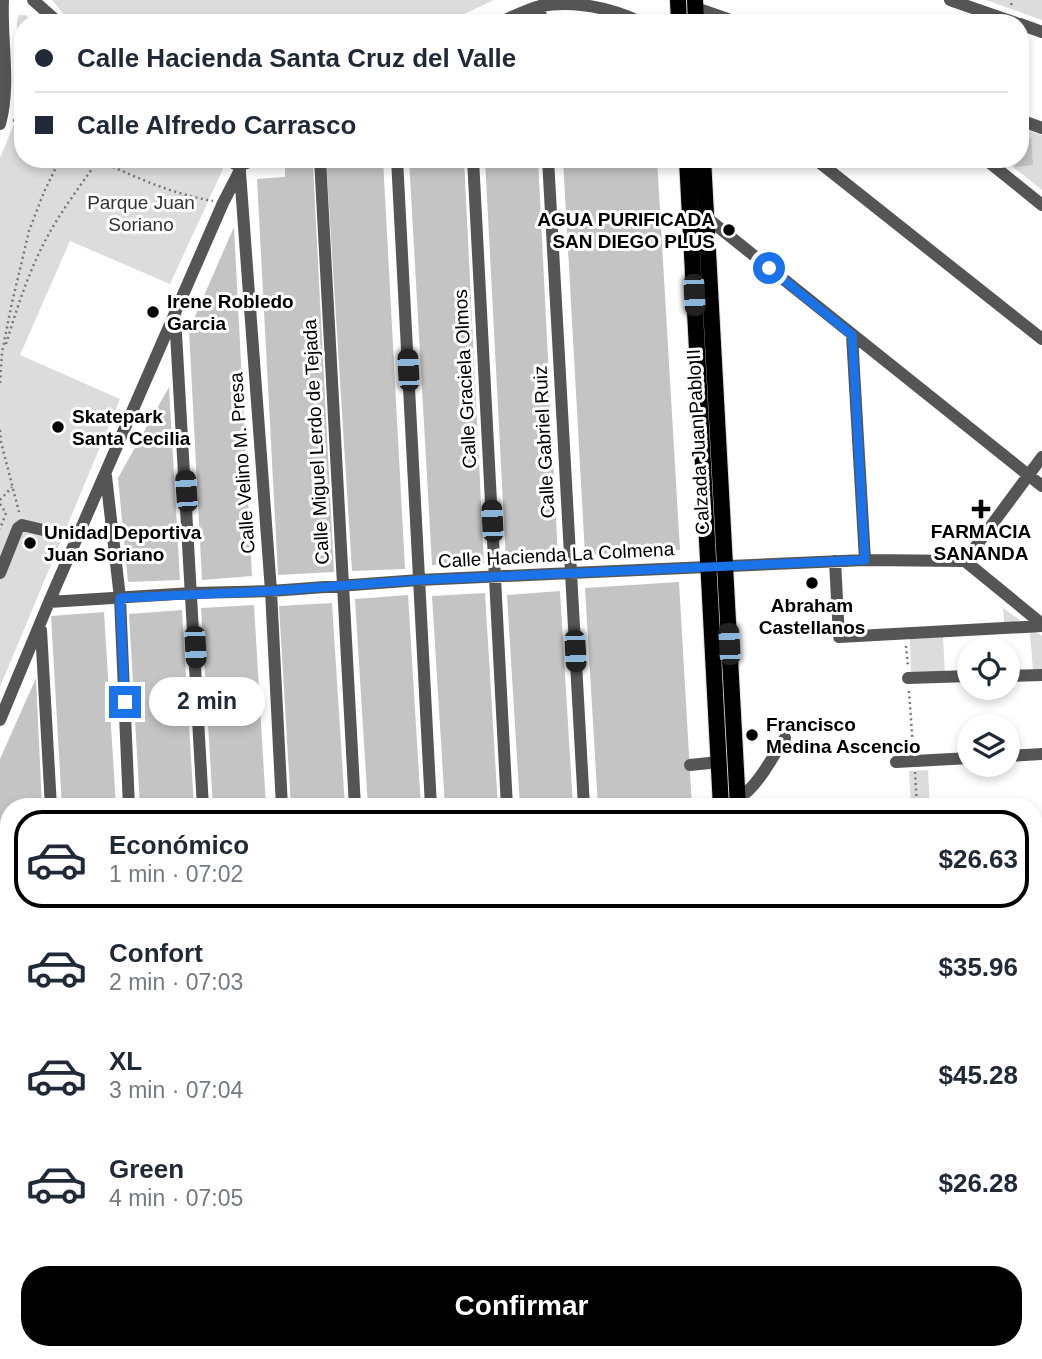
<!DOCTYPE html>
<html lang="es">
<meta charset="utf-8">
<style>
:root{--surface:#fff;--page:#f2f2f3;--text:#1f2937;--muted:#747a83;--line:#e0e1e3;--accent:#000}
body{margin:0;font-family:Arial,sans-serif;background:var(--page);color:var(--text);height:100vh;display:flex;flex-direction:column;font-size:26px;white-space:nowrap}
*{box-sizing:border-box;margin:0}
p{font-size:23px;color:var(--muted)}
.icon{flex:none;width:38px;height:38px;fill:none;stroke:currentColor;stroke-width:2;stroke-linecap:round;stroke-linejoin:round}
.map{position:relative;flex:1;overflow:hidden}
.sheet{position:absolute;left:0px;top:798px;width:1043px;height:562px;display:flex;flex-direction:column;background:var(--surface);border-radius:28px 28px 0 0;box-shadow:0 4px 10px #0003}
.sheet>*{flex:none}
.banner{position:absolute;left:14px;top:14px;width:1015px;height:154px;border-radius:28px;box-shadow:0 4px 10px #0003;display:grid;align-content:center;height:154px;padding:0 21px;background:var(--surface)}
.fabs{position:absolute;left:957px;top:637px;display:grid;gap:14px}
.fabs a{display:grid;place-items:center;width:63px;height:63px;border-radius:50%;background:var(--surface);box-shadow:0 4px 10px #0003;font-size:35px}
.end{position:absolute;width:32px;height:32px;margin:-16px;border:9px solid #1a73e8;background:#fff;box-shadow:0 0 0 4px #fff}
.from{border-radius:50%}
.bubble{position:absolute;height:49px;border-radius:24px;background:var(--surface);box-shadow:0 4px 10px #0003;font-size:23px;font-weight:700;line-height:49px;text-align:center}
.car{position:absolute;width:21px;height:42px;margin:-21px -10px;border-radius:9px;box-shadow:0 0 5px 2px #0007;background:linear-gradient(#222 24%,#8ab4d8 0 40%,#222 0 76%,#8ab4d8 0 86%,#222 0)}
.banner b{display:flex;align-items:center;gap:24px;height:66px;font-size:26px}
.banner b+b{border-top:2px solid var(--line)}
.banner i{width:18px;height:18px;background:var(--text)}
ul{padding:12px 0 0;list-style:none}
li{display:flex;align-items:center;gap:21px;height:98px;margin:0 14px 10px;padding:0 7px;border:4px solid transparent;border-radius:28px}
li div{flex:1}
li b{display:block;font-size:26px}
li em{font-style:normal;font-weight:700}
li.on{border-color:var(--accent)}
li>.icon{width:63px;height:63px;stroke-width:1.5}
.action{display:flex;gap:14px;margin-top:auto;padding:14px 21px}
.action a{flex:1;height:80px;border-radius:28px;background:var(--accent);color:#fff;font-size:28px;font-weight:700;line-height:80px;text-align:center}
.map>svg:first-child{display:block}
</style>
<div class="map">
<svg width="1042" height="1359" viewBox="0 0 1042 1359">
<rect width="100%" height="100%" fill="#fff"/>
<path fill="#dcdcdc" d="M52,0H494L445,23H71Z
M986,0H1042V20Z
M19,15H25L35,23H23V159H213L223,169L170,284L70,241L20,355L120,399L0,687V158L18,114L17,20Z
M1020,128L1042,135V190L1003,159H1020Z
M1003,608L1042,636V671H1033L1030,633H1005Z
M943,637L945,674L911,675L910,639Z
M928,770L930,807H911L909,771Z"/>
<path fill="#c4c4c4" d="M1024,138H1031L1033,165L1015,167V159H1020V147L1024,146Z
M326,159H383L405,569L352,571Z
M409,159H464L484,563L432,565Z
M485,159H538L558,559L506,561Z
M563,159H657L680,550L585,555Z
M313,165L334,572L278,575L257,179L285,177V167Z
M234,227L252,576L202,580L189,330Z
M169,387L180,580L128,582L118,478Z
M679,582L692,807H598L585,588Z
M560,591L573,807H520L507,595Z
M485,593L498,807H445L432,596Z
M408,595L421,807H368L355,599Z
M332,603L345,807H291L279,606Z
M254,605L266,807H213L201,608Z
M182,610L194,807H140L129,614Z
M104,612L116,807H62L51,616Z
M36,678L42,807H9V888L0,889V759Z
M0,916H9V1181H7L0,1024Z
M13,1351H69V1359H13Z
M91,1351H147L148,1359H92Z
M168,1351H225V1359H169Z
M243,1351H299L300,1359H244Z
M318,1351H374L375,1359H318Z
M394,1351H450L451,1359H395Z
M471,1351H527L528,1359H472Z
M547,1351H603V1359H547Z
M630,1351H722L723,1359H630Z"/>
<g fill="none" stroke-linecap="round" stroke-linejoin="round">
<defs>
<path id="major" d="M678,0L679,23
M695,0L696,23
M687,159L721,807
M703,159L738,807
M750,1351L751,1359
M769,1351V1359"/>
</defs>
<use href="#major" stroke="#dbdbdb" stroke-width="18"/>
<path stroke="#777" stroke-width="2.5" stroke-dasharray="2 3.5" stroke-linecap="butt" d="M1011,5L1013,0
M13,120L23,124
M98,160C135,177 172,194 213,201
M6,344C16,311 27,277 42,247C57,216 79,188 98,160
M0,383L2,353L11,307L29,231L44,192L60,159
M0,430L1,442L19,512
M0,500L12,487
M0,504L6,513L0,529
M906,646L908,667
M909,691L913,748
M915,772L917,807"/>
<path stroke="#555" stroke-width="12" d="M33,0L59,23
M950,0L1016,23
M540,6L541,23
M696,8L739,23
M498,23C512,17 526,10 540,6C576,0 611,8 643,23
M1020,24L1042,32
M1020,120L1042,128
M0,124C11,84 1,41 3,0
M225,159L239,166
M239,159L271,591L282,807
M320,159L355,807
M397,159L431,807
M473,159L507,807
M548,159L584,807
M815,159L1042,339
M985,159L1042,205
M239,166L257,159
M707,218L1042,486
M175,316L203,807
M852,335L865,560
M106,476L120,598L129,807
M835,561L839,637L1042,626
M965,561L1042,457
M0,573L18,528L22,525L77,538
M49,602L192,593L271,591L419,580L571,573L865,560L965,561L1042,624
M41,630L51,807
M1008,676L1042,675
M908,678L970,676
M0,720L49,602L223,203L239,172
M1008,756L1042,754
M896,762L970,758
M690,765L719,762
M738,799C759,785 771,759 785,738
M1034,831L1042,830
M1034,873H1042
M0,899H9
M1034,956H1042
M1034,1034L1042,1033
M1034,1076H1042
M1034,1176L1042,1177
M0,1216H9
M1034,1228L1042,1206
M0,1274L5,1359
M1034,1306L1042,1310
M80,1351V1359
M158,1351V1359
M233,1351V1359
M307,1351L308,1359
M384,1351V1359
M460,1351L461,1359
M536,1351L537,1359
M613,1351V1359
M988,1359L991,1351"/>
<use href="#major" stroke="#000" stroke-width="16"/>
</g>
<g fill="none" stroke-linecap="round" stroke-linejoin="round">
<path stroke="#1a73e8" stroke-width="9" d="M125,702L120,598L271,591L419,580L865,560L852,335L769,268"/>
</g>
<g fill="#000" stroke="#fff" stroke-width="2.5">
<circle cx="729" cy="230" r="7"/>
<circle cx="153" cy="312" r="7"/>
<circle cx="58" cy="427" r="7"/>
<path d="M977.5 498.5h7v7h7v7h-7v7h-7v-7h-7v-7h7z"/>
<circle cx="30" cy="543" r="7"/>
<circle cx="812" cy="583" r="7"/>
<circle cx="752" cy="735" r="7"/>
</g>
<g text-anchor="middle" dominant-baseline="central" stroke-width="6" stroke-linejoin="round" paint-order="stroke">
<g font-size="19" fill="#333" stroke="#fff">
<text x="141" y="202">Parque Juan<tspan x="141" dy="22">Soriano</tspan></text>
</g>
<g font-size="19" font-weight="bold" fill="#000" stroke="#fff" text-anchor="start">
<text x="715" y="219" text-anchor="end">AGUA PURIFICADA<tspan x="715" dy="22">SAN DIEGO PLUS</tspan></text>
<text x="167" y="301">Irene Robledo<tspan x="167" dy="22">Garcia</tspan></text>
<text x="72" y="416">Skatepark<tspan x="72" dy="22">Santa Cecilia</tspan></text>
<text x="981" y="531" text-anchor="middle">FARMACIA<tspan x="981" dy="22">SANANDA</tspan></text>
<text x="44" y="532">Unidad Deportiva<tspan x="44" dy="22">Juan Soriano</tspan></text>
<text x="812" y="605" text-anchor="middle">Abraham<tspan x="812" dy="22">Castellanos</tspan></text>
<text x="766" y="724">Francisco<tspan x="766" dy="22">Medina Ascencio</tspan></text>
</g>
<g font-size="19" fill="#000" stroke="#fff">
<text transform="translate(465 379) rotate(-93)">Calle Graciela Olmos</text>
<text transform="translate(316 442) rotate(-93)">Calle Miguel Lerdo de Tejada</text>
<text transform="translate(544 442) rotate(-93)">Calle Gabriel Ruiz</text>
<text transform="translate(698 442) rotate(-93)">Calzada Juan Pablo II</text>
<text transform="translate(242 463) rotate(-94)">Calle Velino M. Presa</text>
<text transform="translate(556 555) rotate(-3)">Calle Hacienda La Colmena</text>
</g>
</g>
</svg>
<div class="fabs">
<a><svg class="icon" aria-label="locate" viewBox="0 0 24 24"><circle cx="12" cy="12" r="6"/><path d="M12 2v4M12 18v4M2 12h4M18 12h4"/></svg></a>
<a><svg class="icon" aria-label="layers" viewBox="0 0 24 24"><path d="M12 4l9 5-9 5-9-5zM3 14l9 5 9-5"/></svg></a>
</div>
<i class="end from" style="left:769px;top:268px"></i>
<i class="end" style="left:125px;top:702px"></i>
<div class="bubble" style="left:149px;top:677px;width:116px">2 min</div>
<i class="car" style="left:694px;top:295px;rotate:177deg"></i>
<i class="car" style="left:408px;top:370px;rotate:357deg"></i>
<i class="car" style="left:186px;top:491px;rotate:356deg"></i>
<i class="car" style="left:492px;top:521px;rotate:357deg"></i>
<i class="car" style="left:729px;top:644px;rotate:357deg"></i>
<i class="car" style="left:195px;top:647px;rotate:177deg"></i>
<i class="car" style="left:575px;top:651px;rotate:177deg"></i>
<div class="banner">
<b><i class="from"></i>Calle Hacienda Santa Cruz del Valle</b>
<b><i></i>Calle Alfredo Carrasco</b>
</div>
<section class="sheet">
<ul>
<li class="on"><svg class="icon" aria-label="car" viewBox="0 0 24 24"><path d="M5 17H2v-5l4-1 3-4h7l3 4 3 1v5h-3M9 17h6M6 11h13"/><circle cx="7" cy="17" r="2"/><circle cx="17" cy="17" r="2"/></svg><div><b>Económico</b><p>1 min · 07:02</p></div><em>$26.63</em></li>
<li><svg class="icon" aria-label="car" viewBox="0 0 24 24"><path d="M5 17H2v-5l4-1 3-4h7l3 4 3 1v5h-3M9 17h6M6 11h13"/><circle cx="7" cy="17" r="2"/><circle cx="17" cy="17" r="2"/></svg><div><b>Confort</b><p>2 min · 07:03</p></div><em>$35.96</em></li>
<li><svg class="icon" aria-label="car" viewBox="0 0 24 24"><path d="M5 17H2v-5l4-1 3-4h7l3 4 3 1v5h-3M9 17h6M6 11h13"/><circle cx="7" cy="17" r="2"/><circle cx="17" cy="17" r="2"/></svg><div><b>XL</b><p>3 min · 07:04</p></div><em>$45.28</em></li>
<li><svg class="icon" aria-label="car" viewBox="0 0 24 24"><path d="M5 17H2v-5l4-1 3-4h7l3 4 3 1v5h-3M9 17h6M6 11h13"/><circle cx="7" cy="17" r="2"/><circle cx="17" cy="17" r="2"/></svg><div><b>Green</b><p>4 min · 07:05</p></div><em>$26.28</em></li>
</ul>
<div class="action"><a>Confirmar</a></div>
</section>
</div>
